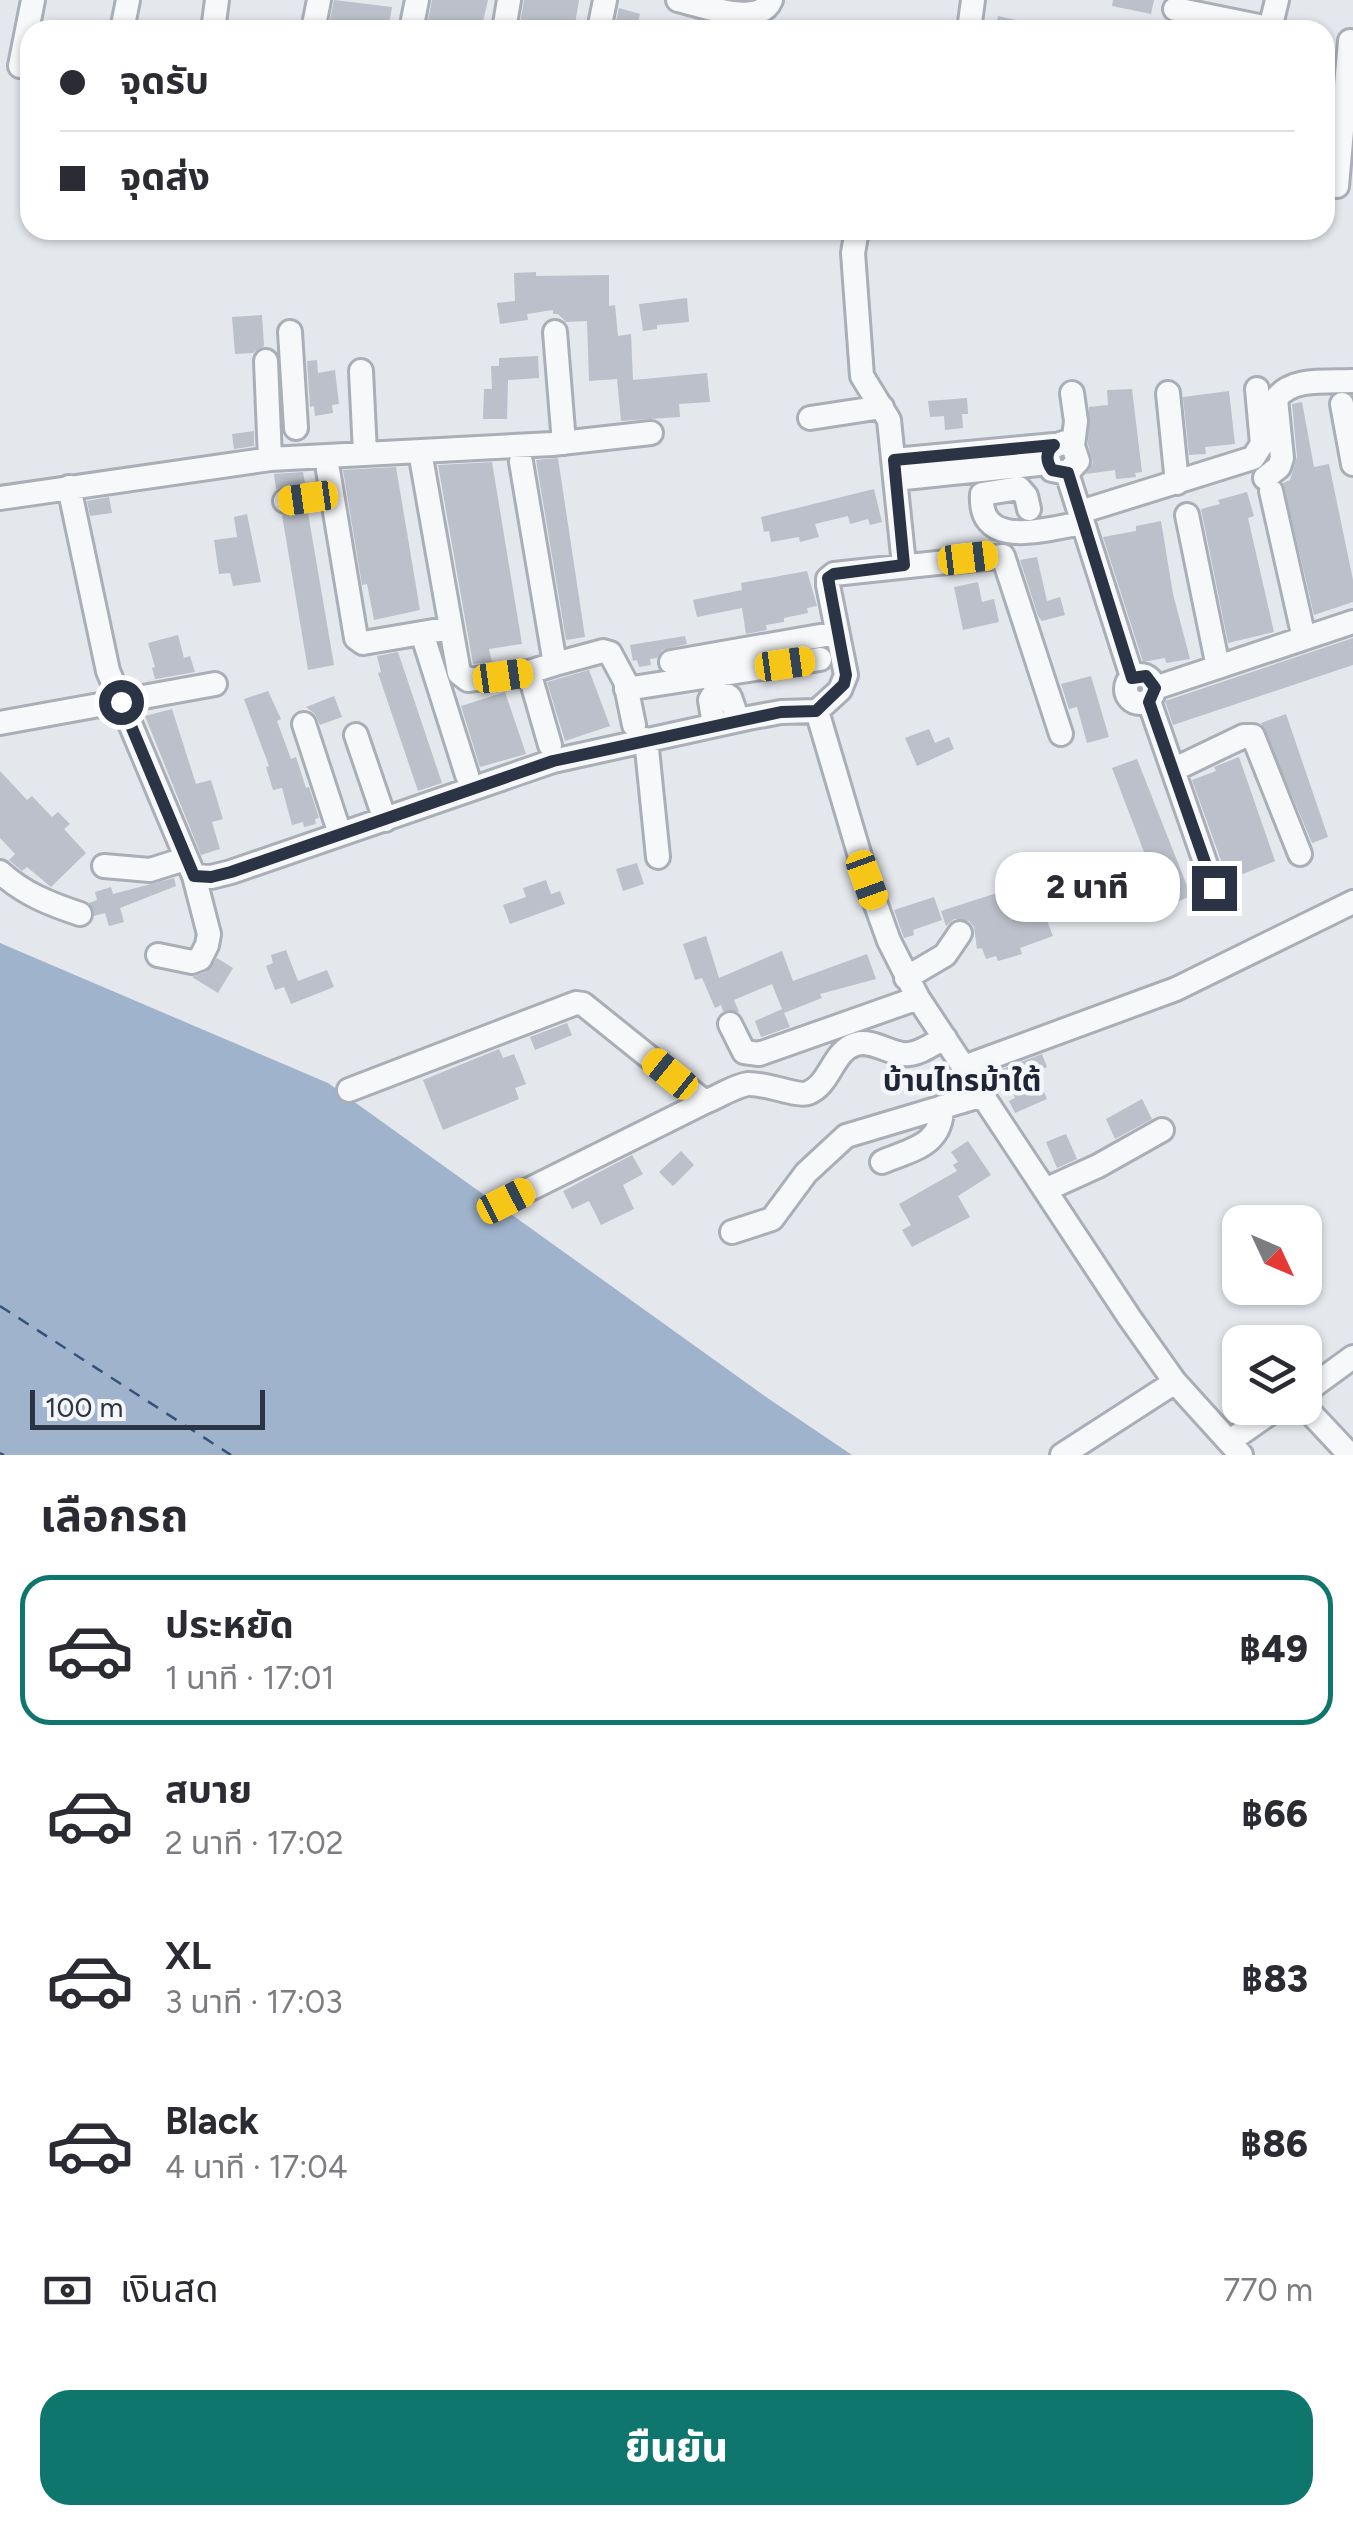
<!DOCTYPE html>
<html lang="th">
<meta charset="utf-8">
<style>
:root{--surface:#fff;--page:#f2f2f3;--text:#2b2b33;--muted:#7c7c81;--line:#e1e1e2;--accent:#0f766e}
body{margin:0;font-family:Figtree,"Noto Sans Thai",sans-serif;background:var(--page);color:var(--text);height:100vh;display:flex;flex-direction:column;font-size:38px;white-space:nowrap}
*{box-sizing:border-box;margin:0}
p{font-size:32px;color:var(--muted)}
.icon{flex:none;width:55px;height:55px;fill:none;stroke:currentColor;stroke-width:2;stroke-linecap:round;stroke-linejoin:round}
.map{position:relative;height:1455px;overflow:hidden}
.side{display:flex;flex-direction:column;background:var(--surface);flex:1}
.side>*{flex:none}
.hud{position:absolute;left:20px;top:20px;width:1315px;height:220px;border-radius:30px;box-shadow:0 2px 8px #0004;display:grid;align-content:center;height:220px;padding:0 40px;background:var(--surface)}
.needle{width:65px;rotate:134deg}
.controls{position:absolute;left:1222px;top:1205px;display:grid;gap:20px}
.controls a{display:grid;place-items:center;width:100px;height:100px;border-radius:20px;background:var(--surface);box-shadow:0 2px 8px #0004;font-size:50px}
.scale{position:absolute;left:30px;bottom:25px;width:235px;box-sizing:border-box;padding-left:10px;border:5px solid #2b3445;border-top:0;font-size:28px;line-height:35px;white-space:nowrap;color:#2b3445;-webkit-text-stroke:8px #f4f6f9;paint-order:stroke}
.end{position:absolute;width:45px;height:45px;margin:-22px;border:12px solid #2b3445;background:#fff;box-shadow:0 0 0 5px #fff}
.from{border-radius:50%}
.bubble{position:absolute;height:70px;border-radius:30px;background:var(--surface);box-shadow:0 2px 8px #0004;font-size:32px;font-weight:800;line-height:70px;text-align:center}
.car{position:absolute;width:30px;height:60px;margin:-30px -15px;border-radius:12px;box-shadow:0 0 8px 2px #0007;background:linear-gradient(#f5c518 24%,#345 0 40%,#f5c518 0 76%,#345 0 86%,#f5c518 0)}
.hud b{display:flex;align-items:center;gap:35px;height:95px;font-size:38px}
.hud b+b{border-top:2px solid var(--line)}
.hud i{width:25px;height:25px;background:var(--text)}
ul{padding:0;list-style:none}
li{display:flex;align-items:center;gap:30px;height:150px;margin:0 20px 15px;padding:0 20px;border:5px solid transparent;border-radius:30px}
li div{flex:1}
li b{display:block;font-size:38px}
li em{font-style:normal;font-weight:800}
li.on{border-color:var(--accent)}
li>.icon{width:90px;height:90px;stroke-width:1.5}
h2{padding:0 40px;font-size:45px;line-height:120px}
.pay{display:flex;align-items:center;gap:25px;height:110px;padding:0 40px;font-size:38px}
.pay p{margin-inline-start:auto}
.primary-button{display:flex;gap:20px;margin-top:auto;padding:20px 40px}
.primary-button a{flex:1;height:115px;border-radius:30px;background:var(--accent);color:#fff;font-size:40px;font-weight:800;line-height:115px;text-align:center}
.map>svg:first-child{display:block}
</style>
<div class="map">
<svg width="1353" height="1455" viewBox="0 0 1353 1455">
<rect width="100%" height="100%" fill="#e4e7ec"/>
<path fill="#9fb4cc" d="M0,943L328,1083L769,1399L852,1455H0Z"/>
<g fill="none" stroke-linecap="round" stroke-linejoin="round">
<path stroke="#34527a" stroke-width="2.5" stroke-dasharray="12 10" stroke-linecap="butt" d="M0,1306L231,1455
M0,1453L4,1455"/>
</g>
<path fill="#bbc0ca" d="M334,0L392,7L388,30H328Z
M432,0H488L481,30H426Z
M524,0H579L574,30H519Z
M1113,0H1154L1151,14L1112,6Z
M619,8L640,14L636,30H614Z
M998,16L1038,25L1037,30H995Z
M536,272V276L609,275V306L615,305L618,336L631,334L633,380L707,373L710,402L679,404L680,417L621,421L617,379L589,381L587,321L566,322L558,314H553V310L527,314L528,320L500,324L497,303L515,301L514,273Z
M687,298L689,322L657,325V329L643,331L639,304Z
M262,315L264,346L253,353L235,354L232,317Z
M538,356L539,378L508,380L507,419H483L484,389H492L491,366H499V358Z
M317,360L318,373L335,370L339,404L332,405L333,413L315,416L314,406L310,407L307,361Z
M1132,389L1142,472L1135,473L1136,477L1116,479L1115,470L1086,474L1093,463L1088,444L1089,407L1108,405L1107,390Z
M1229,391L1235,444L1205,447L1206,454L1189,455L1183,397Z
M967,398L968,414H962L963,428L945,430L944,416L930,417L928,401Z
M1302,402L1314,467L1329,464L1353,580V602L1314,615L1283,483L1290,480L1297,457L1292,404Z
M254,431V446L234,449L232,434Z
M558,458L585,637L566,640L536,460Z
M492,462L522,644L489,649L492,662L473,664L438,465Z
M396,467L420,610L374,620L367,584L362,585L343,470Z
M303,472L305,483L276,489L274,474Z
M874,489L882,522L870,525L868,519L850,524L848,516L815,524L819,537L800,542L799,537L771,542L769,531L764,532L761,517Z
M1247,492L1254,516L1248,518L1274,632L1228,643L1201,509L1220,504L1218,500Z
M109,497L112,513L90,516L87,501Z
M308,513L334,665L308,670L282,515Z
M247,514L261,582L233,586L230,573L219,574L214,540L237,537L234,517Z
M1161,521L1173,594L1190,659L1166,663L1165,658L1143,662L1103,537L1136,531V526Z
M1037,557L1047,601L1060,597L1065,615L1042,621L1038,616L1020,560Z
M807,571L817,606L807,608L808,613L784,618V622L766,625L767,630L746,634L742,608L697,617L693,600L742,590L741,583Z
M978,582L982,602L994,599L999,622L963,630L954,587Z
M178,635L184,658L190,656L195,672L134,683L155,679L152,668L155,667L148,643Z
M685,636L687,644L662,650L657,658L650,659L651,665L639,667L637,660L633,661L630,645Z
M1353,638V665L1173,725L1165,701Z
M398,652L442,783L418,791L378,673L381,672L377,656Z
M589,670L610,726L565,741L547,682Z
M1091,676L1109,737L1087,743L1077,707L1069,709L1061,684Z
M268,691L281,719L277,721L291,759L296,757L306,788L309,787L319,818L315,819L316,824L304,827L303,822L292,825L282,788L273,790L266,767L269,766L244,699Z
M505,692L526,754L480,767L461,706Z
M334,696L342,717L320,725L315,714L306,707Z
M172,709L196,784L211,780L223,819L212,822L220,849L201,855L145,716Z
M1286,714L1328,837L1312,843L1261,723Z
M929,729L935,743L949,737L954,749L917,766L905,738Z
M1239,757L1275,861L1228,880L1192,780L1216,771L1214,767Z
M1137,759L1191,896L1165,907L1112,768Z
M0,771L27,800L32,796L52,817L58,812L70,824L64,829L86,853L51,887L27,867L22,871L9,860L15,854L0,838Z
M637,863L644,884L623,891L616,869Z
M174,878L176,886L120,908L124,922L109,926L105,913L94,916L89,903L97,900L95,892L111,887L113,894Z
M546,880L551,894L560,891L565,904L510,924L503,905L526,897L523,888Z
M997,893L1003,909L1008,908L1011,920L1042,908L1053,936L1020,948L1022,954L998,961L996,956L986,959L982,948L977,949L974,927L969,921L954,919L946,926L941,911Z
M934,897L942,920L913,930L914,935L904,938L894,910Z
M706,936L719,978L782,951L793,981L867,954L876,979L820,994L822,998L784,1013L790,1027L761,1037L755,1021L782,1009L772,984L734,1000L739,1012L723,1011L721,1005L715,1008L702,978L695,980L683,944Z
M286,950L298,981L327,970L334,987L291,1004L284,987L275,990L266,966L273,963L271,955Z
M217,958L233,968L218,993L192,977L206,972Z
M567,1023L572,1035L535,1050L530,1037Z
M499,1049L503,1058L514,1054L526,1084L515,1088L519,1099L443,1130L423,1080Z
M1042,1054L1047,1067L1035,1072L1047,1099L1015,1113L1009,1101L1015,1098L1002,1069Z
M1142,1099L1152,1119L1115,1139L1106,1119Z
M1066,1134L1077,1159L1057,1168L1046,1142Z
M968,1141L991,1175L958,1196L970,1217L912,1247L902,1230L911,1225L899,1204L957,1171L953,1165L958,1162L951,1152Z
M681,1151L694,1165L673,1186L659,1172Z
M632,1155L643,1174L623,1185L634,1209L601,1225L589,1201L572,1209L563,1191Z"/>
<g fill="none" stroke-linecap="round" stroke-linejoin="round">
<defs>
<path id="minor" d="M678,0C701,5 760,28 771,0
M1175,9L1278,30
M1270,29L1277,0
M122,30L128,0
M213,30L217,0
M313,30L319,0
M411,30L417,0
M504,30L509,0
M599,30L605,0
M969,30L973,0
M20,66L33,0
M1337,186L1350,41
M857,230L853,253L862,376L889,420L904,565
M290,332L296,428
M555,332L564,443
M266,361L270,459
M361,371L365,453
M1072,393L1076,421L1073,446L1078,461L1067,473L1052,470L1047,455L1051,447L1066,442L1073,446
M1168,393L1177,483
M1342,404L1353,464
M810,418L882,407
M894,460L1054,445
M521,462L555,664L529,672L550,745
M422,463L459,673L468,680L529,672
M328,470L356,638L363,643L451,628
M1067,473L1132,677
M1265,478L1279,467L1282,458L1276,399C1291,377 1328,382 1353,381
M895,479L1048,463
M69,487L108,671L194,876L209,934L207,945L200,959L192,962L158,955
M1271,491L1304,638
M0,498L270,459L552,444L651,433
M285,501L332,494
M1029,509L1026,496L1019,488L982,494C978,552 1048,528 1083,523
M1080,512L1253,458L1262,444L1257,389
M1187,515L1218,667
M422,633L467,775
M671,662L837,633
M555,664L603,651L610,653L625,681L634,725
M1126 689a14 14 0 1 1 28 0a14 14 0 1 1-28 0Z
M1155,688L1353,622
M626,689L820,659
M1149,701L1214,888
M817,711L867,880L889,941L918,998L1129,1317L1175,1382L1241,1455
M0,723L215,684
M304,724L340,834
M714,725L710,700L717,689L730,697L738,720
M356,735L385,820
M646,739L658,857
M1173,770L1244,736H1253L1300,854
M104,866L150,870L185,859
M0,872C24,894 50,904 80,914
M194,876L211,877L231,872L553,761L748,718L781,712L817,711L840,690L846,675L828,585V579L834,574L1003,556L1061,734
M906,978L945,955L960,933
M730,1024L744,1052L759,1054L918,998
M964,1067L1176,989L1353,902
M349,1090L576,1003L583,1004L705,1102C718,1097 734,1086 748,1084C766,1083 798,1097 808,1093C831,1084 832,1051 856,1044C874,1039 892,1056 909,1054C921,1053 934,1043 945,1038
M882,1162C912,1149 942,1146 942,1107
M1045,1190L1098,1166L1162,1130
M506,1201L705,1102
M732,1232L772,1219L806,1173L846,1136L983,1095
M1305,1392L1353,1357
M1305,1407L1350,1455
M1230,1441L1277,1408
M1062,1455L1175,1382"/>
</defs>
<use href="#minor" stroke="#a9aeb7" stroke-width="28"/>
<use href="#minor" stroke="#f7f8fa" stroke-width="22"/>
</g>
<g fill="none" stroke-linecap="round" stroke-linejoin="round">
<path stroke="#2b3445" stroke-width="12" d="M121,702L194,876L211,877L231,872L553,761L781,712L816,711L844,684L846,675L828,578L834,574L904,565L894,460L1054,445C1045,452 1046,461 1052,470L1068,473L1132,678L1146,676L1155,688L1149,702L1214,888"/>
</g>
<g text-anchor="middle" dominant-baseline="central" stroke-width="9" stroke-linejoin="round" paint-order="stroke">
<g font-size="30" font-weight="bold" fill="#1d2536" stroke="#f4f6f9">
<text x="962" y="1080">บ้านไทรม้าใต้</text>
</g>
</g>
</svg>
<div class="controls">
<a><svg class="needle" viewBox="-14 -14 28 28"><path d="M0-13l5 13h-10z" fill="#e53935"/><path d="M0 13l5-13h-10z" fill="#7c7c81"/></svg></a>
<a><svg class="icon" aria-label="layers" viewBox="0 0 24 24"><path d="M12 4l9 5-9 5-9-5zM3 14l9 5 9-5"/></svg></a>
</div>
<div class="scale">100 m</div>
<i class="end from" style="left:121px;top:702px"></i>
<i class="end" style="left:1214px;top:888px"></i>
<div class="bubble" style="left:995px;top:852px;width:185px">2 นาที</div>
<i class="car" style="left:308px;top:498px;rotate:262deg"></i>
<i class="car" style="left:968px;top:558px;rotate:83deg"></i>
<i class="car" style="left:785px;top:664px;rotate:82deg"></i>
<i class="car" style="left:503px;top:676px;rotate:82deg"></i>
<i class="car" style="left:867px;top:880px;rotate:160deg"></i>
<i class="car" style="left:670px;top:1074px;rotate:309deg"></i>
<i class="car" style="left:506px;top:1201px;rotate:63deg"></i>
<div class="hud">
<b><i class="from"></i>จุดรับ</b>
<b><i></i>จุดส่ง</b>
</div>
</div>
<section class="side">
<h2>เลือกรถ</h2>
<ul>
<li class="on"><svg class="icon" aria-label="car" viewBox="0 0 24 24"><path d="M5 17H2v-5l4-1 3-4h7l3 4 3 1v5h-3M9 17h6M6 11h13"/><circle cx="7" cy="17" r="2"/><circle cx="17" cy="17" r="2"/></svg><div><b>ประหยัด</b><p>1 นาที · 17:01</p></div><em>฿49</em></li>
<li><svg class="icon" aria-label="car" viewBox="0 0 24 24"><path d="M5 17H2v-5l4-1 3-4h7l3 4 3 1v5h-3M9 17h6M6 11h13"/><circle cx="7" cy="17" r="2"/><circle cx="17" cy="17" r="2"/></svg><div><b>สบาย</b><p>2 นาที · 17:02</p></div><em>฿66</em></li>
<li><svg class="icon" aria-label="car" viewBox="0 0 24 24"><path d="M5 17H2v-5l4-1 3-4h7l3 4 3 1v5h-3M9 17h6M6 11h13"/><circle cx="7" cy="17" r="2"/><circle cx="17" cy="17" r="2"/></svg><div><b>XL</b><p>3 นาที · 17:03</p></div><em>฿83</em></li>
<li><svg class="icon" aria-label="car" viewBox="0 0 24 24"><path d="M5 17H2v-5l4-1 3-4h7l3 4 3 1v5h-3M9 17h6M6 11h13"/><circle cx="7" cy="17" r="2"/><circle cx="17" cy="17" r="2"/></svg><div><b>Black</b><p>4 นาที · 17:04</p></div><em>฿86</em></li>
</ul>
<div class="pay"><svg class="icon" aria-label="cash" viewBox="0 0 24 24"><path d="M3 7h18v10H3z"/><circle cx="12" cy="12" r="2"/></svg>เงินสด<p>770 m</p></div>
<div class="primary-button"><a>ยืนยัน</a></div>
</section>
